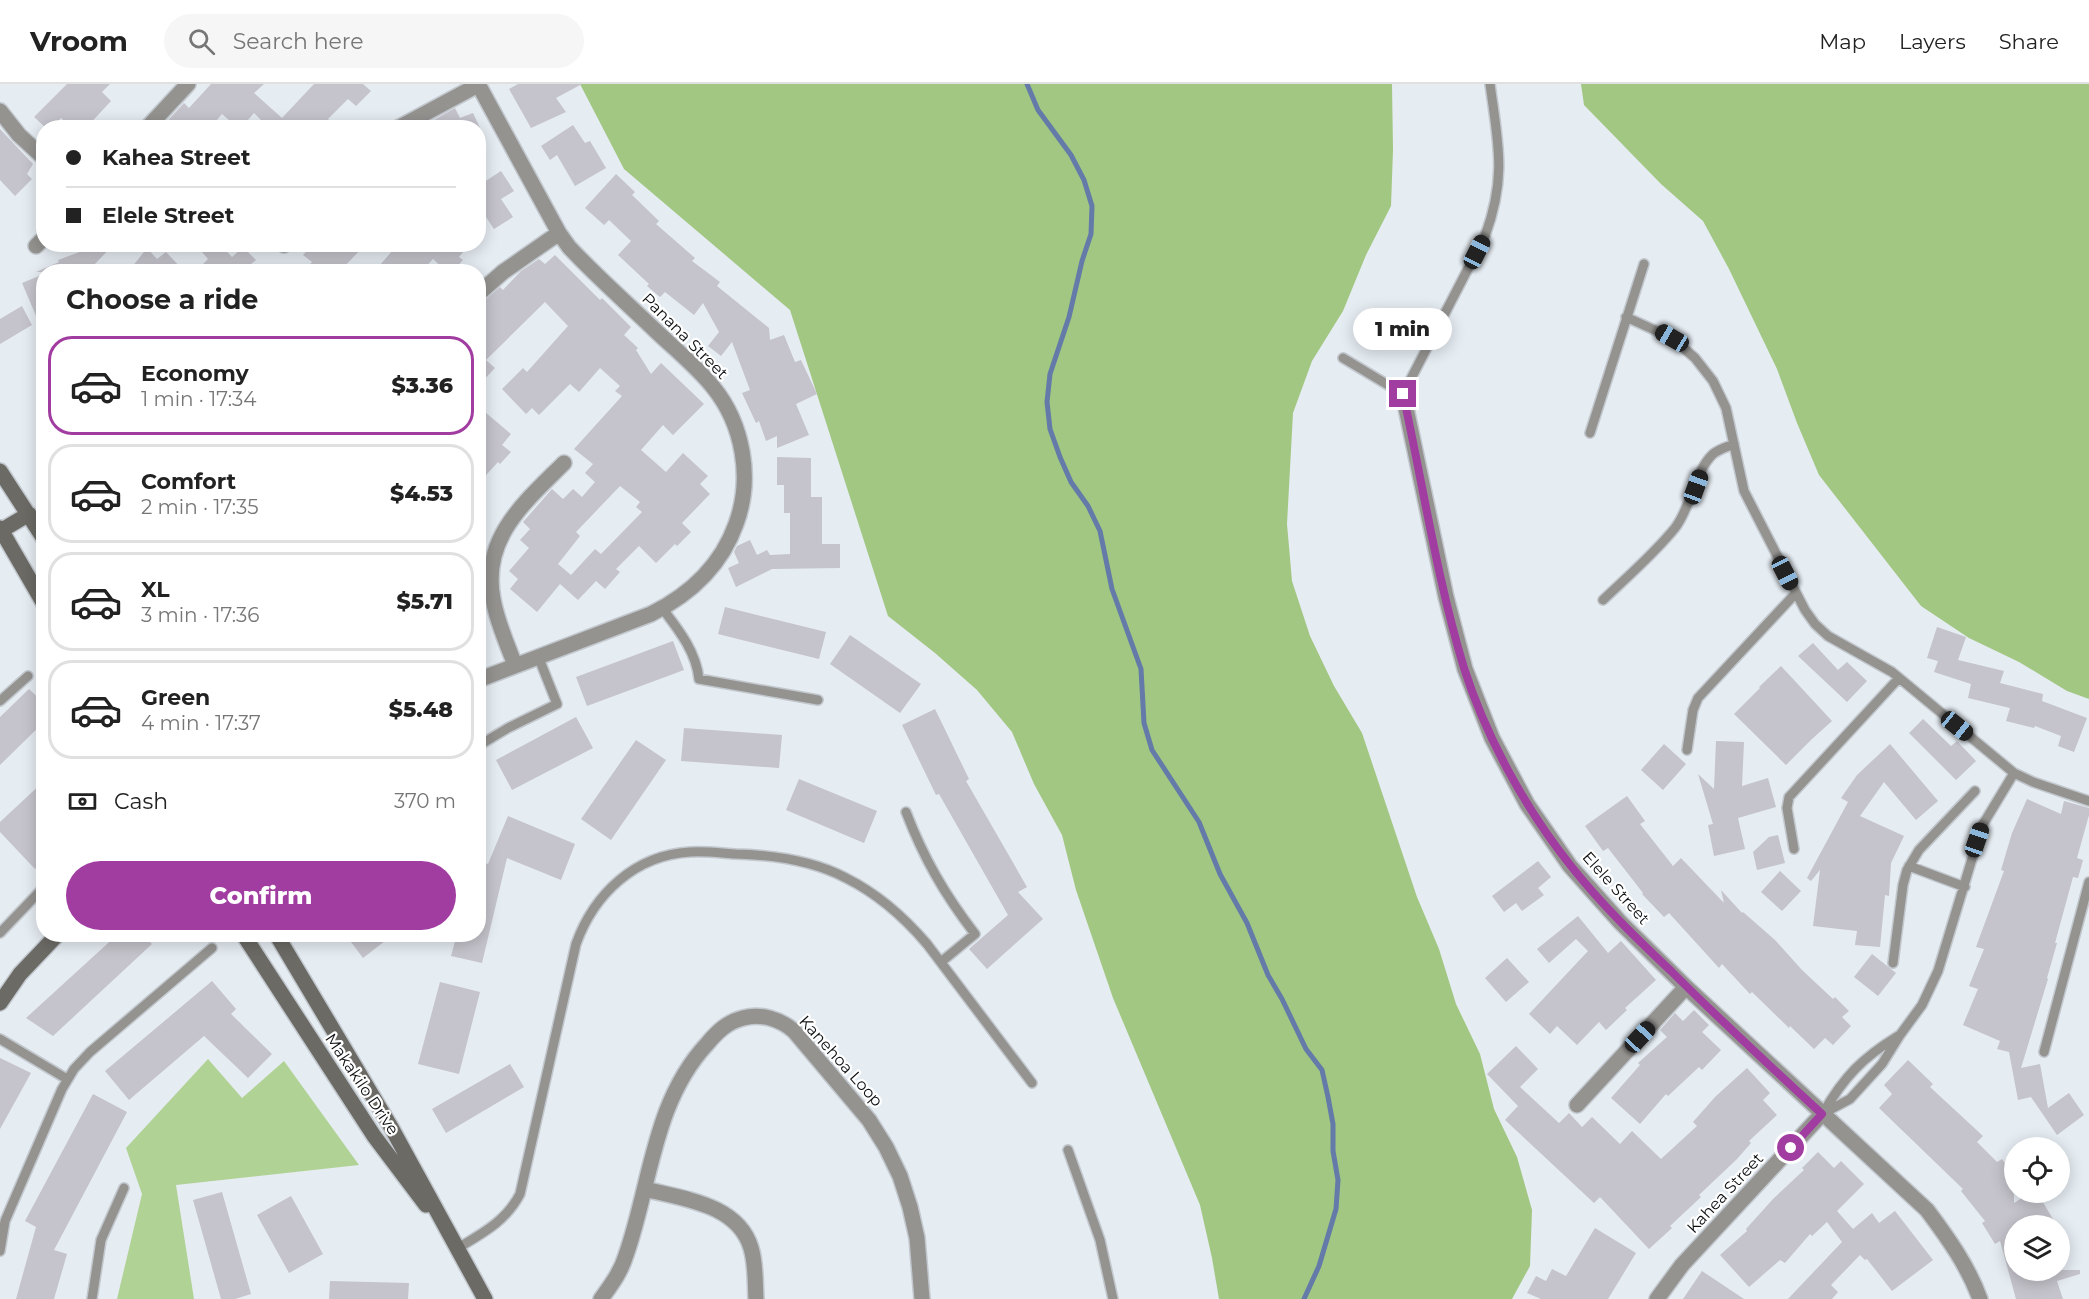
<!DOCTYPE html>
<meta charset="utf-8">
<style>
:root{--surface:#fff;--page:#f6f6f6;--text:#222;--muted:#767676;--line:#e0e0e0;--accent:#a13ca1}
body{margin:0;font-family:Montserrat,sans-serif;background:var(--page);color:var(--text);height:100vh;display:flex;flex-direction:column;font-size:22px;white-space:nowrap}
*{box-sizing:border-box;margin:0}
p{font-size:20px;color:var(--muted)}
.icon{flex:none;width:33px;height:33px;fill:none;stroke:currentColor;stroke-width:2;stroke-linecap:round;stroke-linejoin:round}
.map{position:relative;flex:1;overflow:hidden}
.side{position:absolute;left:36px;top:180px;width:450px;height:678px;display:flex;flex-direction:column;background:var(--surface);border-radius:24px;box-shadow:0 3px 15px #0003}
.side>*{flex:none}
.guide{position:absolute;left:36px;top:36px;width:450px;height:132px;border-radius:24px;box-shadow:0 3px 15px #0003;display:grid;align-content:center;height:132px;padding:0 30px;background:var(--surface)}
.controls{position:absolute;left:2004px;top:1053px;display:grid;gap:12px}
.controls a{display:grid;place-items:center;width:66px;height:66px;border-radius:50%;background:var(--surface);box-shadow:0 3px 15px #0003;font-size:30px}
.end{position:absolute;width:27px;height:27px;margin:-14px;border:8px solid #a13ca1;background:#fff;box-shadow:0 0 0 3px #fff}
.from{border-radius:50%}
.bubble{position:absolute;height:42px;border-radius:21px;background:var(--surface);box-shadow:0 3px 15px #0003;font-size:20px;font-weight:800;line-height:42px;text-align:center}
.car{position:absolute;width:18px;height:36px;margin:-18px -9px;border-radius:8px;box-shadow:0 0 4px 2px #0007;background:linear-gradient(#222 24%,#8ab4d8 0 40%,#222 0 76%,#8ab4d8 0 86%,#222 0)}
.guide b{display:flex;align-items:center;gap:21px;height:57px;font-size:22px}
.guide b+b{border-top:2px solid var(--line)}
.guide i{width:15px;height:15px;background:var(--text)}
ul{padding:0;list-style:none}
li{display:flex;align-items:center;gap:18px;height:99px;margin:0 12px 9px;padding:0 18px;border:3px solid var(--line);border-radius:24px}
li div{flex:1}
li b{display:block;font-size:22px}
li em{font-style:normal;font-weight:800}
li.current{border-color:var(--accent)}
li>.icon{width:54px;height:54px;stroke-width:1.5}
h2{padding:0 30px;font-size:27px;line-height:72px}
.pay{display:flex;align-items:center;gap:15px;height:66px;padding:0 30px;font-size:22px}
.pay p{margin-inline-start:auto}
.cta{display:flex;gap:12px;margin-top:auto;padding:12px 30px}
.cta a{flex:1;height:69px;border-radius:36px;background:var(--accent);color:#fff;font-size:24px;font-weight:800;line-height:69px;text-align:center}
header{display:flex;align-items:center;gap:36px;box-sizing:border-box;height:84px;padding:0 30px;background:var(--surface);border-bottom:2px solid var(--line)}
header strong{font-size:28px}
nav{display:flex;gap:33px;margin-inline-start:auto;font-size:21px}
.search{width:420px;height:54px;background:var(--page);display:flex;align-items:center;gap:15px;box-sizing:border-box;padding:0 21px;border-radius:33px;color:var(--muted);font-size:22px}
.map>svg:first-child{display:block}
</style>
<header>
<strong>Vroom</strong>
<div class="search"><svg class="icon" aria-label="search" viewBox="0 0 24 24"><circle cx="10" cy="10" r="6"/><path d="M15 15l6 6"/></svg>Search here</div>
<nav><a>Map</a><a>Layers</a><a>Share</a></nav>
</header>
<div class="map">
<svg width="2089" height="1215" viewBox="0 0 2089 1215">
<rect width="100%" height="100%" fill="#e5ecf2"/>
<path fill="#b1d295" d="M208,975L242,1014L284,977L359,1081L176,1101L194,1215H117L142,1110L126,1064Z"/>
<path fill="#a2c782" d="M580,0H1392L1393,66L1391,122L1366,171L1343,227L1312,277L1293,329L1287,440L1292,497L1310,552L1334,602L1362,649L1417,813L1439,865L1456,920L1480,970L1494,1025L1517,1073L1532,1126L1530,1182L1512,1215H1219L1212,1174L1200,1121L1113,914L1076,806L1062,751L1034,700L1012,648L977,606L935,569L888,532L790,226L624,85Z
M1581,0H2089V615L2067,607L2019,578L1969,554L1921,522L1819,391L1797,339L1777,285L1729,185L1703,137L1661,100L1584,21Z"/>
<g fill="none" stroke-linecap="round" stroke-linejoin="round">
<path stroke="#647aa9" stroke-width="5" d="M1027,0L1038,26L1071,71L1084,96L1092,122L1091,150L1082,177L1069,233L1050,290L1047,318L1050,345L1060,373L1071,398L1088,422L1100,447L1112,505L1141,585L1144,639L1152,666L1199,738L1220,790L1247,839L1268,891L1282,915L1306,965L1322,986L1328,1013L1333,1040V1067L1338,1096L1336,1125L1319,1182L1304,1215"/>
</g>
<path fill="#c5c3cb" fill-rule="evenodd" d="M67,0H110L102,8L111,17L86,44H71L61,34L52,44H46L34,33Z
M211,0H264L254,9L282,34L314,0H363L371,7L356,22L348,15L328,35L337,44H269L254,29L241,44H238L222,30L210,44H161L184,19L189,24Z
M518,0H582L556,14L566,28L531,44L509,5Z
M455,24L460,34L473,29L480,44H420Z
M573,41L585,59L590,57L606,84L575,102L557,71L550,76L541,62Z
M0,45L33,80L27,90L32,95L15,112L0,96Z
M501,87L514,107L501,115L513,133L494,145L478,121V102Z
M616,90L635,108L632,111L659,137L656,140L695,174L692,177L720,198L717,202L769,244L770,256L784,251L795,278L801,276L817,310L796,320L809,351L777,364V352L766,357L759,337L756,339L742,309L750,306L732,258L721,272L708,262L719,248L703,219L694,231L665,208L660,213L647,202L649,200L618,171L631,157L609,136L604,141L585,124Z
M101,160H114L94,181L96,188H36L59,178L58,176Z
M195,160H220L232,173L243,163L256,176L244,186L246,188H195L208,175Z
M313,160H366L339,188H303L312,178L303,171Z
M398,160H470L459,173L463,176L452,188H447L433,175L421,188H374Z
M147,164L157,175L166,168L185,188H128Z
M555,171L600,216L602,214L631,243L624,251L638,264L636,266L651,290L661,279L704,320L673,351L663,341L641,366L666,388L683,369L708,392L700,400L710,410L682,439L691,448L677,462L675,460L656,479L639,462L616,485L620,488L605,505L596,497L578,516L560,500L537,528L510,505L518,495L509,487L529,464L520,456L530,445L523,438L552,405L563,415L573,405L582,413L595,398L585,389L593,380L574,365L622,312L615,307L620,302L600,284L579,308L570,300L539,331L532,324L526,330L502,305L523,284L527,288L568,242L545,218L486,276L495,284L478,302V222L500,203L503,206L521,187L539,175L545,180ZM620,402L640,418L636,423L642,428L601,470L595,465L571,491L558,480L580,452L576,448Z
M44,190V248H43L22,199Z
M22,222L32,241L0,260V235Z
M478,322L511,350L502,361L511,368L500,380L498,378L478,400Z
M777,373L811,374V413H822V460H840V484L772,485L736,503L728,484L739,479L734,468L737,462L750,456L757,471L767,466L770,471L790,470V429H784V401H777Z
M725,523L826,548L819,575L718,550Z
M1937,543L1966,553L1958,576L2004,587L2000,599L2043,610L2042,617L2087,634L2074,668L2058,662L2061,652L2035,642L2034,644L2006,637L2010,624L1968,614L1971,600L1934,588L1938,577L1927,574Z
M850,551L921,600L900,629L830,580Z
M673,557L684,586L587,622L576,593Z
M1813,559L1838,586L1847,578L1867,597L1847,618L1798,572Z
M1781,582L1832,637L1812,655L1786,681L1734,630L1760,604L1759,603Z
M29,605L44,619V638L0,681V633Z
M935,625L969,695L966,697L1027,803L1018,808L1043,835L987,885L969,865L1008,831L939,710L936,711L902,641Z
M576,633L593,664L512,706L496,676Z
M1923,635L1951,662L1957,657L1976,677L1956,696L1909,649Z
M684,644L782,651L779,684L681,677Z
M636,656L666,676L611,756L581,735Z
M1716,657L1744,658L1742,702L1768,694L1776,723L1738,734L1745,765L1714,772L1708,741L1713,740L1698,690L1714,705Z
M1664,660L1686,680L1663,706L1641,686Z
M1890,660L1938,717L1916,736L1884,698L1860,732L1904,752L1891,779L1889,812L1885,811L1880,863L1855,861L1857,847L1813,842L1820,786L1811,797L1807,794L1848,718L1841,714L1857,691Z
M799,695L877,727L864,759L786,726Z
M44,697V776L35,785L0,748V738Z
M1627,712L1645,737L1640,740L1673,782L1681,774L1724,819L1721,806L1742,829L1743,828L1775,856L1802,886L1833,915L1835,913L1849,927L1842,933L1851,942L1833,961L1825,954L1814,965L1790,942L1789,944L1752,908L1750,910L1722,880L1719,884L1669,829L1664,833L1642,810L1643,809L1608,764L1603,767L1585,742Z
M2027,715L2061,730L2064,717L2089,724V731L2077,774L2083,776L2078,794L2073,793L2055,859H2057L2047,894L2048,895L2021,984L2040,980L2048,1024L2069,1009L2084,1031L2057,1051L2031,1013L2018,1016L2009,968L1997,965L2000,957L1963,941L1978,905L1969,902L1984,865L1976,863L2004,787L2001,786L2012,749Z
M508,732L575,760L561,796L507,774L482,879L451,872L457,850H478V777L488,780Z
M1778,751L1785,779L1757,786L1753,768L1769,753Z
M1538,777L1551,793L1538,804L1544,811L1522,827L1516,819L1504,828L1492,812Z
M1780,787L1801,807L1782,827L1761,808Z
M1578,832L1608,869L1621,857L1656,896L1625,924L1627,926L1606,946L1599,938L1577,961L1557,942L1550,950L1529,930L1588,867L1576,855L1549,879L1537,865Z
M118,850H142L152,860L53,952L26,934Z
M345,850H394L363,874Z
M1872,870L1896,889L1878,912L1854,893Z
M1507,874L1529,898L1506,918L1485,894Z
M212,897L236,925L231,930L272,970L248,994L204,952L129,1016L105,987Z
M440,898L480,908L459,990L418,980Z
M1694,926L1709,941L1702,948L1721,966L1702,986L1699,983L1668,1012L1666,1010L1640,1040L1611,1014L1640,981L1638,979L1667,953L1660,946L1675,929L1683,937Z
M1516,962L1538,985L1520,1003L1559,1039L1569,1029L1582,1043L1592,1033L1620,1060L1632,1047L1661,1075L1697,1042L1693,1038L1715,1013L1747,984L1770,1009L1763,1016L1777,1031L1749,1057L1751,1059L1737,1075L1699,1111L1701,1113L1670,1142L1672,1144L1649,1165L1600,1113L1594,1119L1505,1036L1518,1022L1487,990Z
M0,974L31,989L0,1045Z
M1908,976L1933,1000L1930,1003L1983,1052L1977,1058L1997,1078L2002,1075L2014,1091V1119L2031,1108H2037L2057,1142H2014V1186H2080V1190L2057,1197L2063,1215H2016L2000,1157L1995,1160L1982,1139L1985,1137L1961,1107L1963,1105L1879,1024L1892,1010L1884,1001Z
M510,980L524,1003L446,1049L432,1025Z
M93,1010L127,1028L54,1166L67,1170L54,1215H16L36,1143L25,1137Z
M1818,1068L1834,1084L1841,1077L1864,1100L1837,1127L1853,1145L1872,1129L1879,1139L1895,1127L1933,1176L1892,1207L1867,1175L1865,1176L1860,1171L1831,1201L1838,1208L1832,1215H1788L1842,1158L1827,1138L1812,1152L1810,1150L1785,1179L1780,1176L1749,1203L1720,1171L1747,1147L1746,1145L1773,1115L1804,1086L1802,1084Z
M222,1108L251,1210L235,1215H221L193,1116Z
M291,1112L323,1170L289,1189L257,1131Z
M1595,1144L1636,1169L1608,1215H1541L1527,1209L1536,1192L1546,1197L1552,1185L1566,1192Z
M1702,1187L1744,1215H1683Z
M330,1197L409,1199L408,1215H329Z"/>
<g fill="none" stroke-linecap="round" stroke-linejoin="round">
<defs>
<path id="lane" d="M1626,233L1672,254L1695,274L1713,297L1726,324L1744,407L1805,526L1815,540L1828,552L1892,588L2014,689L2033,698L2089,717
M1343,274L1403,310L1485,152C1507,93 1498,59 1490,0
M1590,349L1644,180
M1603,516C1627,493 1654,470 1675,444C1692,422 1694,388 1713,370C1719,365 1727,363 1734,360
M662,524C678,545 696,567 699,595L818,616
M0,617L28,592
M478,662L508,644L557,620L538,572
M1687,666L1693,626L1698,614L1796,509
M906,728C924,775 945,811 975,850L941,878
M1794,765L1787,724L1789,713L1899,594
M1909,782L1965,803
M0,849L44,803
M1893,879L1903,801L1907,786L1919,766L1975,707
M0,955L67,995
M2044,968L2089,798
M1823,1029C1844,993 1862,974 1898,952
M1822,1030L1850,1015L1882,980L1900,951L1922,921L1938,887L1982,742L2014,689
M1068,1066L1100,1156L1113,1215
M458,1164C483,1149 506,1137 520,1110L576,860C594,810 635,771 690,768C705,767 721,769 736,770C774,771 812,776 846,794C878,810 904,833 927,860L1032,999
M0,1167L5,1137L62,1005L74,985L90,968L212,864
M92,1215L101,1156L124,1104"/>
<path id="street" d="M478,0L559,149L569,163C597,193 628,220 657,248C676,266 697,283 713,303C743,340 753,394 736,440C721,482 691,510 651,530L478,596
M0,27L19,51L44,74
M147,44L188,0
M398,44L478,1
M284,161L285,160
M36,162L44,154
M478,210L503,188L559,149
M1403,310L1446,513L1465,585L1492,654L1527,720L1570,782L1620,838L1686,903L1927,1126C1948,1154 1968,1182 1980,1215
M515,581C507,560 497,538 493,515C481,454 525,418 564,379
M1577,1021L1686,903
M645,1105C683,1115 738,1120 751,1164C756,1180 755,1198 756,1215
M601,1215C611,1201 621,1188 626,1171C651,1100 653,1018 707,960C717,948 727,938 743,934C761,929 780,935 794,947L869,1036L886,1063L900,1092L910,1123L917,1154L922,1215
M1657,1215L1682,1181L1822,1030"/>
<path id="secondary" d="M0,387L44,455
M0,444L44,520
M2,446L29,430
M243,850L374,1052L426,1121
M276,850L391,1043L485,1215
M0,919L20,890L58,850"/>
</defs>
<use href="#lane" stroke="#c2c8ce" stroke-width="12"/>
<use href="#street" stroke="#c2c8ce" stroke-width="18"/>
<use href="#secondary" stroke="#c2c8ce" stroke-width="18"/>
<use href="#lane" stroke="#949390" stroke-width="9"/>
<use href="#street" stroke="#949390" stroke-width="15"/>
<use href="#secondary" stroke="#6b6a65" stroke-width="15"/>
</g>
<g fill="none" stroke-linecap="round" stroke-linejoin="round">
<path stroke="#a13ca1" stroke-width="8" d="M1403,310C1423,401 1437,495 1464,584C1486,653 1526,726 1571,782C1601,820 1636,854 1671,887C1720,936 1771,983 1822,1030L1791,1064"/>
</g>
<g text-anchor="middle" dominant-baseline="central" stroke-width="4.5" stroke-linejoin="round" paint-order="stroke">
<g font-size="16" fill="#0a0c0e" stroke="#fff">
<text transform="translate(685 252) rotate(45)">Panana Street</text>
<text transform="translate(1616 804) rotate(48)">Elele Street</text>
<text transform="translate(841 977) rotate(48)">Kanehoa Loop</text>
<text transform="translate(362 1000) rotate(56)">Makakilo Drive</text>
<text transform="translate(1725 1109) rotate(-47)">Kahea Street</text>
</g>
</g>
</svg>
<div class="controls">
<a><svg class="icon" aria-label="locate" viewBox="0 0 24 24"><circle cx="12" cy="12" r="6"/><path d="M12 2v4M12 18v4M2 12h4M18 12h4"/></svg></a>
<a><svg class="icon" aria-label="layers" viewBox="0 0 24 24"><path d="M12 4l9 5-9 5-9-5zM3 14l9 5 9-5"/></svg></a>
</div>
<i class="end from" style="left:1791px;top:1064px"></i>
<i class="end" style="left:1403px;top:310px"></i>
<div class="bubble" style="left:1353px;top:224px;width:99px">1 min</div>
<i class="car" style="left:1477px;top:168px;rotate:27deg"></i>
<i class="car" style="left:1672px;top:254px;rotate:300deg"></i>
<i class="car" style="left:1696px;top:403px;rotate:20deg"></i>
<i class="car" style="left:1785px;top:489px;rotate:153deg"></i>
<i class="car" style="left:1957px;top:642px;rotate:129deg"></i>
<i class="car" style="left:1977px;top:756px;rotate:19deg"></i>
<i class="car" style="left:1640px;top:953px;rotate:43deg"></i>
<div class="guide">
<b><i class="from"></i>Kahea Street</b>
<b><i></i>Elele Street</b>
</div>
<section class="side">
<h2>Choose a ride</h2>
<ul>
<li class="current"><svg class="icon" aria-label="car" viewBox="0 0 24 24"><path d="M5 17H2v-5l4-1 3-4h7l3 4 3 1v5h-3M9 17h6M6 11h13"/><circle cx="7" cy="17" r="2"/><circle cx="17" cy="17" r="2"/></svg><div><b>Economy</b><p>1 min · 17:34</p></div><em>$3.36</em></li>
<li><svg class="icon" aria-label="car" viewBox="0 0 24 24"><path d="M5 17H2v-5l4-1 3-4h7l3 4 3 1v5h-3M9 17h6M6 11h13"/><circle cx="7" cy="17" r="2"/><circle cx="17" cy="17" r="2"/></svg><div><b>Comfort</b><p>2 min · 17:35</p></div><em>$4.53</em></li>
<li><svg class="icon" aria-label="car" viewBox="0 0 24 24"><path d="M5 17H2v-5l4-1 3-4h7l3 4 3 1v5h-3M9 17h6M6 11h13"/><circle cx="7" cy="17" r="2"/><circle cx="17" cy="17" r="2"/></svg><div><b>XL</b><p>3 min · 17:36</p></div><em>$5.71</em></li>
<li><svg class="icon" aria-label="car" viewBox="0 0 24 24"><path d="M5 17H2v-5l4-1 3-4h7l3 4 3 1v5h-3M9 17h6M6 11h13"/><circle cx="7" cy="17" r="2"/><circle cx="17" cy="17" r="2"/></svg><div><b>Green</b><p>4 min · 17:37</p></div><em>$5.48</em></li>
</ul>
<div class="pay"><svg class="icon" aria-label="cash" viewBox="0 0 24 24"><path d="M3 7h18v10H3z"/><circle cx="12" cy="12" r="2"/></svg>Cash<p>370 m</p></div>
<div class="cta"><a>Confirm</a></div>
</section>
</div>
